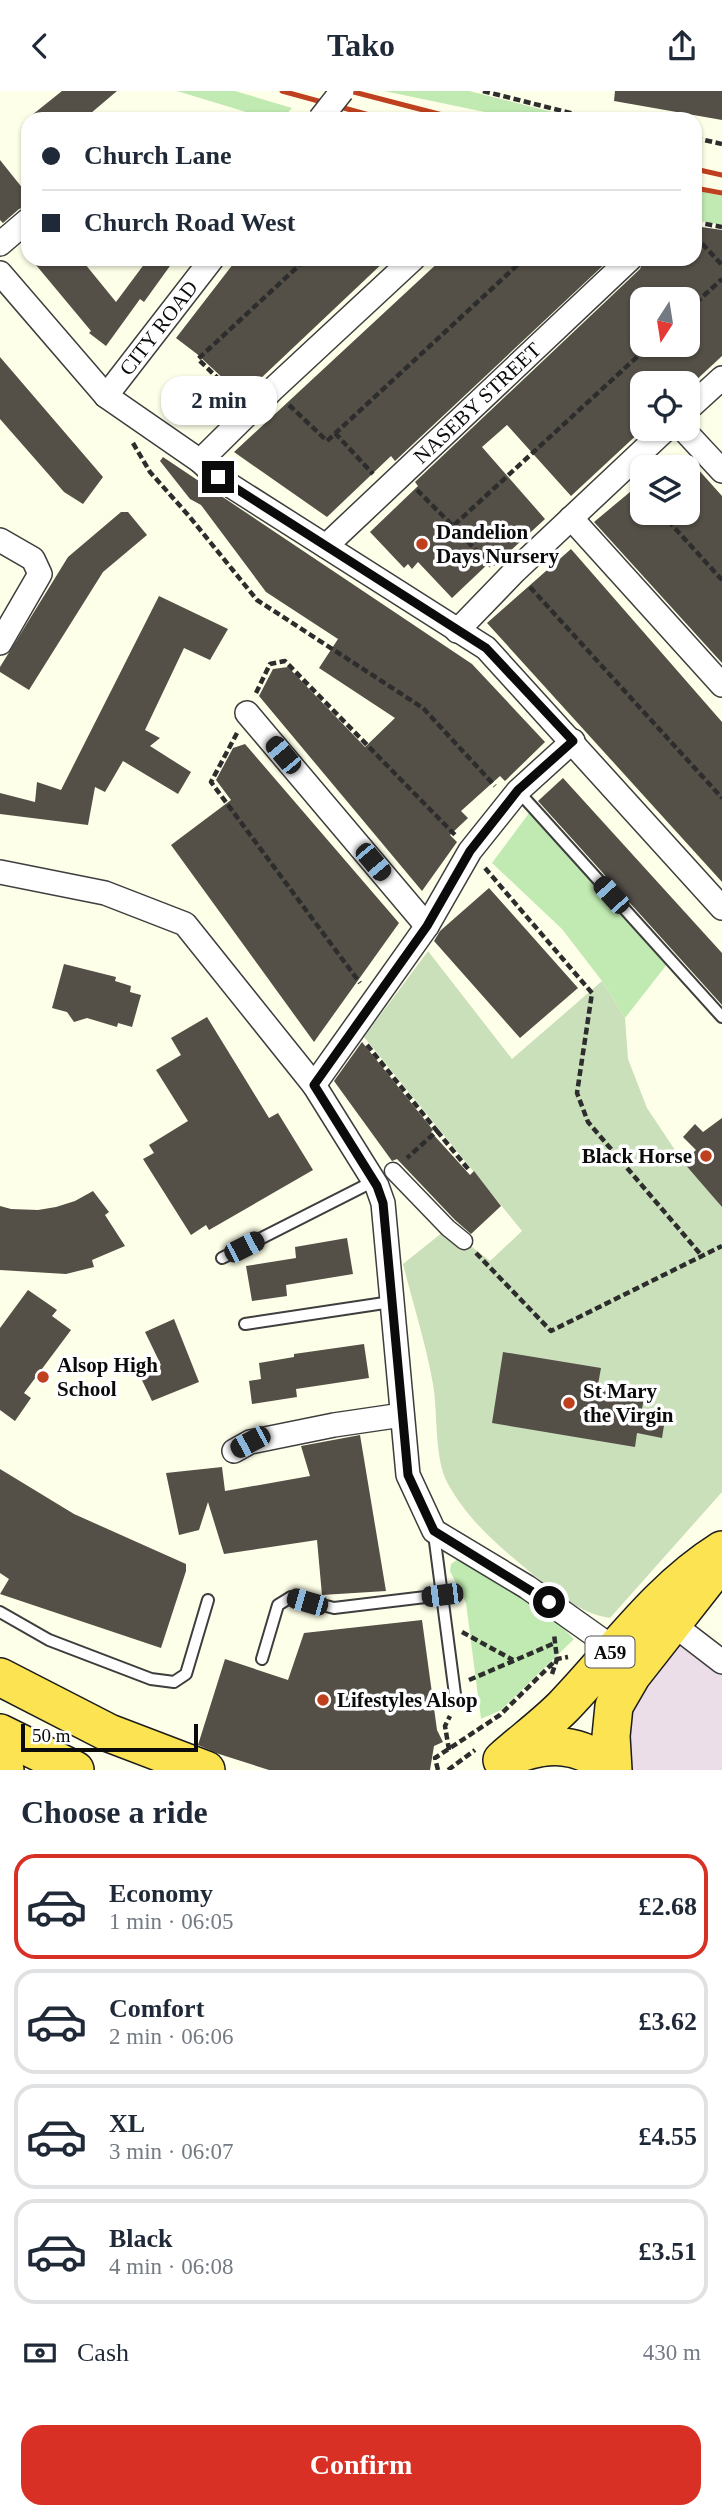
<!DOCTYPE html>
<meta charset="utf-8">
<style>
:root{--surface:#fff;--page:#f6f6f7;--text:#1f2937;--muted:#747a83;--line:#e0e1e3;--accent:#d93025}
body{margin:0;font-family:Georgia,serif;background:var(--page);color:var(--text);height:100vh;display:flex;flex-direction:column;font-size:26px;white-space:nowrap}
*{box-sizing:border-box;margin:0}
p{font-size:23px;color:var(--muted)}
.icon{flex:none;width:38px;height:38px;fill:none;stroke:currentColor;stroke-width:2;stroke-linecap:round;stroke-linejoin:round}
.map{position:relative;height:1679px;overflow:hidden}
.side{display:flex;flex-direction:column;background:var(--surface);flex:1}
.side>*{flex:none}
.banner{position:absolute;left:21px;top:21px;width:681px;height:154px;border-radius:21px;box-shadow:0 2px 5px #0004;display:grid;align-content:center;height:154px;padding:0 21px;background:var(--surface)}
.needle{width:46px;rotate:192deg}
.controls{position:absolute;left:630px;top:196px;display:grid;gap:14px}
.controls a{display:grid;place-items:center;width:70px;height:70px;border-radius:14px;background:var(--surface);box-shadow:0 2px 5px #0004;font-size:35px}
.scale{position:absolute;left:21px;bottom:18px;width:177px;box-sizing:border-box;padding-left:7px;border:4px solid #0b0b0b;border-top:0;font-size:19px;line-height:24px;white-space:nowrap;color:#0b0b0b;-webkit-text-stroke:5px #fff;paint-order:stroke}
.end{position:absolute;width:32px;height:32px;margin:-16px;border:9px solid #0b0b0b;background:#fff;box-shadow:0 0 0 4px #fff}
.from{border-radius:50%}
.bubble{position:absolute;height:49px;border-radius:21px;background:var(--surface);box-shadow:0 2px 5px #0004;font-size:23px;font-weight:600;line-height:49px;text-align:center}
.car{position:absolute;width:21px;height:42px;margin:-21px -10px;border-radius:9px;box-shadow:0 0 5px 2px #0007;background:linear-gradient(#222 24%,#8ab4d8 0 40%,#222 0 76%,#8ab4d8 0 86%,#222 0)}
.banner b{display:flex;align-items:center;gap:24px;height:66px;font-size:26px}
.banner b+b{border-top:2px solid var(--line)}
.banner i{width:18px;height:18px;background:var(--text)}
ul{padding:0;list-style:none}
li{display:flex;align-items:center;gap:21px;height:105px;margin:0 14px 10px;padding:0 7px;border:4px solid var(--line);border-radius:21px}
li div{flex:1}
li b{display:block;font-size:26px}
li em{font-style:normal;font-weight:600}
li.on{border-color:var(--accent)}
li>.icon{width:63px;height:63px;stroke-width:1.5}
h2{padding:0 21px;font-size:32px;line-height:84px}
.pay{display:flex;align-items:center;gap:18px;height:77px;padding:0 21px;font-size:26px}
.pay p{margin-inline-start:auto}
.cta{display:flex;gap:14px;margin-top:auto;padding:14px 21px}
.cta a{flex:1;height:80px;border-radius:21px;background:var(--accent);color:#fff;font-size:28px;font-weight:600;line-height:80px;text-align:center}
header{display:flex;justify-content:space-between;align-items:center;height:91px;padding:0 21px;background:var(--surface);font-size:32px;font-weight:600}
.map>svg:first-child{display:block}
</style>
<header><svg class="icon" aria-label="back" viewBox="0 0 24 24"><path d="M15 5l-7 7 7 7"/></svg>Tako<svg class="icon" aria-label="share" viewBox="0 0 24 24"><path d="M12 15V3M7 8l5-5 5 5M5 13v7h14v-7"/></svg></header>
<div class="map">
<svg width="722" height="1679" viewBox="0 0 722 1679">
<rect width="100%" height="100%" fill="#feffe8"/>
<path fill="#ebdee9" d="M674,1534L722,1571V1679H613L611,1645Z"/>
<path fill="#c0eab1" d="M177,0H235L292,17L282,28H269Z
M384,0H469L580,28H518Z
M695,99L722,105V134L695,129Z
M532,718L668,872L625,927L602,890L562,838L492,772Z
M465,1467L560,1534L574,1548L501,1619L481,1628L466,1512L450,1480L451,1473L458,1468Z"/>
<path fill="#cae0ba" d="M428,860L512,968L602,890L625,927L628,968L647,1017L683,1071L722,1113V1401L610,1527C582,1523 558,1503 536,1486C503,1459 469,1431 448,1393C434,1368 438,1322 433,1293C426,1253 413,1213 403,1173L448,1137L490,1170L522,1140L364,946Z"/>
<path fill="#544f47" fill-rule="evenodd" d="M62,0H117L84,28H27Z
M615,0H722V29L614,10Z
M0,69L28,104V115L19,118L3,132L0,129Z
M695,135L722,139V265L693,292H642V339L571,405L507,334L482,356L545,428L494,475L490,471L452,507L418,471L412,478L408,473L404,477L370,441L418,395L415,391L640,178L644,168H695ZM642,208H688V254H642Z
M31,168H81L116,211L148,168H175L144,211L140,208L106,255L89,242L91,240Z
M237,168H387L242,305L197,263L176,247Z
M442,168H610L395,370L391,365L327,426L234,361Z
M0,266L103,386L83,413L64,401L0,328Z
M163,366L472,573L545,651L505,690L500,685L461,720L468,727L450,744L457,751L422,800L259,605L273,578L288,576L365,656L395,627L319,577L338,548L266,501L201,414L190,408L160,370Z
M688,367L722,405V572L594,431L642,391V422H688Z
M121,421H128L147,444L103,481L29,599L0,581V576L68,466Z
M571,458L722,631V791L487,532Z
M159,505L228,538L210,569L184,557L145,639L160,647L150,655L191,681L178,703L123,670L105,701L95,696L88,734L0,723V702L35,711L37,691L61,699Z
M245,653L399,832L314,951L171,754L231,709L216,689L233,657Z
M563,687L722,862V914L538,710Z
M489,797L578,897L520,947L434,850L440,840Z
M64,873L116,886L115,890L131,895L130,901L141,904L132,936L118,932L117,936L87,927L74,931L67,921L52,917Z
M207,926L269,1027L278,1022L313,1079L209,1139L206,1134L191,1144L143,1068L154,1062L149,1054L188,1030L156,979L181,964L171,947Z
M362,951L433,1039L431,1041L470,1084L474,1080L501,1115L471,1143L455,1129L397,1068L392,1070L334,990Z
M722,1027V1116L683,1071L696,1059L683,1046L695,1033L703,1041Z
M93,1100L109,1121L105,1124L125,1155L92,1169L94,1176L66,1183L0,1179V1115L11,1118L38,1119L56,1116L75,1110Z
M347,1147L353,1183L286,1194L287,1205L252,1210L246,1175L296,1167L295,1156Z
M28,1199L57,1219L52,1225L71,1239L24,1302L31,1307L15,1330L0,1319V1237Z
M174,1228L199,1291L152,1310L139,1283L161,1274L145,1241Z
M364,1253L369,1287L296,1298L297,1306L252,1313L249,1290L261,1288L259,1272L294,1266V1263Z
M503,1261L601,1277L597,1299L644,1307L642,1318L666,1322L662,1347L637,1342L635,1356L492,1332Z
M360,1344L386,1500L322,1504L317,1449L224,1463L208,1411L199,1439L179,1444L166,1382L222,1376L225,1400L310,1385L301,1355Z
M0,1378L74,1423L186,1473V1480L161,1557L0,1503L9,1488L0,1482Z
M422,1529L437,1639L443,1651L434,1655L430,1679H269L219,1663L198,1654L225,1568L288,1589L304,1542Z"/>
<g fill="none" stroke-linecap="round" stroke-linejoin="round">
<defs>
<path id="service" d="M518,700L722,926
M222,1167L374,1090
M245,1233L391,1211
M434,1443L456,1611
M0,1521L49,1549L151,1588L174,1591L186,1583L208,1509
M262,1568L278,1514L291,1506L334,1517L442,1504"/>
<path id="pedestrian" d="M393,1080L448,1137L464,1150"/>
<g id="minor">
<path d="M0,153L28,129"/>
<path d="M0,182L106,305L200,370L217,386L486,557L722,817"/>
<path id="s1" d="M106,305L212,168"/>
<path d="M688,318L722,287"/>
<path d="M683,338L722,380"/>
<path d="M200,370L273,298L413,168"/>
<path d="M571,427L722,594"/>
<path d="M0,449L33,468L40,483L0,552"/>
<path id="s2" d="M326,455L630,168"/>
<path d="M457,540L515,480L666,338"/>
<path d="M247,622L427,835"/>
<path d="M0,781L105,802L185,833L314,994L377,1095L383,1112L408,1384L434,1440L527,1496L613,1557"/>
<path d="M314,994L427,835L470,760L518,700L573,650"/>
<path d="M234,1360L250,1351L334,1334L402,1324"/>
<path d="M674,1534L722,1571"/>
</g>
<path id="trunk" d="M0,1586L109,1642L206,1679
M0,1642L75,1679
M509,1666C549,1650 580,1651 612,1679
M502,1669C522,1651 544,1635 563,1616C615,1562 657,1500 722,1459
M0,1677L5,1679
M613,1679L611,1645L614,1615L632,1584L712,1482"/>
</defs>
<use href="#service" stroke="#3e3e3e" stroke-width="14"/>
<use href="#pedestrian" stroke="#3e3e3e" stroke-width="19"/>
<use href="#minor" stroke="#3e3e3e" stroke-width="26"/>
<use href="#trunk" stroke="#1c1c1c" stroke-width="40"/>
<path stroke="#2d2d2d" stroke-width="4.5" stroke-dasharray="7 3.5" stroke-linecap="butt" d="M483,0L594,28
M695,47L722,53
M695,131L722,136
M695,145L722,174
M688,219L722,188
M235,304L198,268L306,168
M289,314L327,350L524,168
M335,342L373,383
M133,352L150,381L189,425L257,509L423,617L495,695
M417,399L453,435L650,254
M661,422L722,489
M453,435L491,475
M530,496L722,707
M256,602L270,573L285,570L456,745
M237,642L211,691L360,892
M485,777L592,902L577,1002L588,1031L702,1165
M367,954L437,1040L407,1067
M437,1040L469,1079
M476,1162L551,1240L722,1155
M462,1541L513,1569
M552,1583L557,1568L554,1543
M469,1589L555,1552
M449,1659L445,1635L450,1625
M438,1679L435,1667L500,1624L557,1568L568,1566
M448,1679L475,1659"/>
<use href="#service" stroke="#fff" stroke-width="10"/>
<use href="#pedestrian" stroke="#fff" stroke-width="16"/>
<use href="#minor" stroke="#fff" stroke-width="23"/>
<use href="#trunk" stroke="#fbe352" stroke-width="37"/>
<path stroke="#bf401e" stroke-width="5" d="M282,0L384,28
M350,0L458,28
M695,78L722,84
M695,97L722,102"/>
<defs>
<path id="minor-bridge" d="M320,28L342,0"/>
</defs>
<use href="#minor-bridge" stroke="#3e3e3e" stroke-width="26" stroke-linecap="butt"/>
<use href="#minor-bridge" stroke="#fff" stroke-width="23"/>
</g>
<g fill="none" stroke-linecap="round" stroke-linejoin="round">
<path stroke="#0b0b0b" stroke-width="9" d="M218,386L486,557L573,650L518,699L470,760L427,835L314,994L377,1095L383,1112L408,1384L434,1440L549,1511"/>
</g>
<g fill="#bf401e" stroke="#fff" stroke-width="2.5">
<circle cx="422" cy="453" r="7"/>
<circle cx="706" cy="1065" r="7"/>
<circle cx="43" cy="1286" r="7"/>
<circle cx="569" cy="1312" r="7"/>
<circle cx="323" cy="1609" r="7"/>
</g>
<g text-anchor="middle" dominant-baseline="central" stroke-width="7" stroke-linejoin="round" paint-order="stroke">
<rect fill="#fff" stroke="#545454" stroke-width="2" x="585.5" y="1545.5" width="49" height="31" rx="5"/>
<g font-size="19" font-weight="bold" fill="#0b0b0b">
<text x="610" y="1561">A59</text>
</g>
<g font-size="21" fill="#0b0b0b" stroke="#fff">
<text stroke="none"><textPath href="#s1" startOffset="86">CITY ROAD</textPath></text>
<text stroke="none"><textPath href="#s2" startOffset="208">NASEBY STREET</textPath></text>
</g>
<g font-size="21" font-weight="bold" fill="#0b0b0b" stroke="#fff" text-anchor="start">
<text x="436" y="441">Dandelion<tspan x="436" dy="24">Days Nursery</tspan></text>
<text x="692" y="1065" text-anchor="end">Black Horse</text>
<text x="57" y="1274">Alsop High<tspan x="57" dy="24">School</tspan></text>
<text x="583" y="1300">St Mary<tspan x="583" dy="24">the Virgin</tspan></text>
<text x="337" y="1609">Lifestyles Alsop</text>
</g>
</g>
</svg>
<div class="controls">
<a><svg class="needle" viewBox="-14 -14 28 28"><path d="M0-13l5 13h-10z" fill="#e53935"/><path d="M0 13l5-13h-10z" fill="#747a83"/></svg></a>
<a><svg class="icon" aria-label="locate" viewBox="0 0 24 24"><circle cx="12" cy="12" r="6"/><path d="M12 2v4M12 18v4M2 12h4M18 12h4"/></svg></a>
<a><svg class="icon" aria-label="layers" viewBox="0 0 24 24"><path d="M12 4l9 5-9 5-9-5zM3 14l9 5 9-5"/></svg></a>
</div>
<div class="scale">50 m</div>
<i class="end from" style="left:549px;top:1511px"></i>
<i class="end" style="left:218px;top:386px"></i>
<div class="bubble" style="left:161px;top:285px;width:116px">2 min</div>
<i class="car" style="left:283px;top:664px;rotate:320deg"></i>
<i class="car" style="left:373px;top:771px;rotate:140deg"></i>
<i class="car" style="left:611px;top:804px;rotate:318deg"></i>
<i class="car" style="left:244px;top:1156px;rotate:63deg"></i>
<i class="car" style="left:250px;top:1351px;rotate:242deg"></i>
<i class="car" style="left:442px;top:1504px;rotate:263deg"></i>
<i class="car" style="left:307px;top:1511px;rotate:286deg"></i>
<div class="banner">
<b><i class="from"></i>Church Lane</b>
<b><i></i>Church Road West</b>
</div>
</div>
<section class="side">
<h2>Choose a ride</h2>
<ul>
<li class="on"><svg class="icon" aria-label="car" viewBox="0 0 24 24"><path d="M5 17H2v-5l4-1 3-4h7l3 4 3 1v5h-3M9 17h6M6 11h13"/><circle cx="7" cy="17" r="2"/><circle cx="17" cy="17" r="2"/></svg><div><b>Economy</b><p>1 min · 06:05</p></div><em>£2.68</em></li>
<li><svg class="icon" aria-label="car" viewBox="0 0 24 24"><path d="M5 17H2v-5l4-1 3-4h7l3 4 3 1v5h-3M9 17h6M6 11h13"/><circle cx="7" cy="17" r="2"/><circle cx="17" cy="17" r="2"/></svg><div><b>Comfort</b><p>2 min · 06:06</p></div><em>£3.62</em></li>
<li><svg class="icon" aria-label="car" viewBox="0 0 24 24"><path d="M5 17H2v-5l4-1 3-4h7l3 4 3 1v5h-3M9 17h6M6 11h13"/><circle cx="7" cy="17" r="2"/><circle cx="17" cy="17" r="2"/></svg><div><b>XL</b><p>3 min · 06:07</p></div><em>£4.55</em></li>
<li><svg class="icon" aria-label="car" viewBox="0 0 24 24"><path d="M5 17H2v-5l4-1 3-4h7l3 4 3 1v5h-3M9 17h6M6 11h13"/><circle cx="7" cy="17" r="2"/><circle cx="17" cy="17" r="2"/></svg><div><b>Black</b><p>4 min · 06:08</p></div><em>£3.51</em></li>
</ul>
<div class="pay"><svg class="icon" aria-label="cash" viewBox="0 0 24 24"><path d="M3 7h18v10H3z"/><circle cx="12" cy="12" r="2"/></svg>Cash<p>430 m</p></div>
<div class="cta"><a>Confirm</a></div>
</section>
